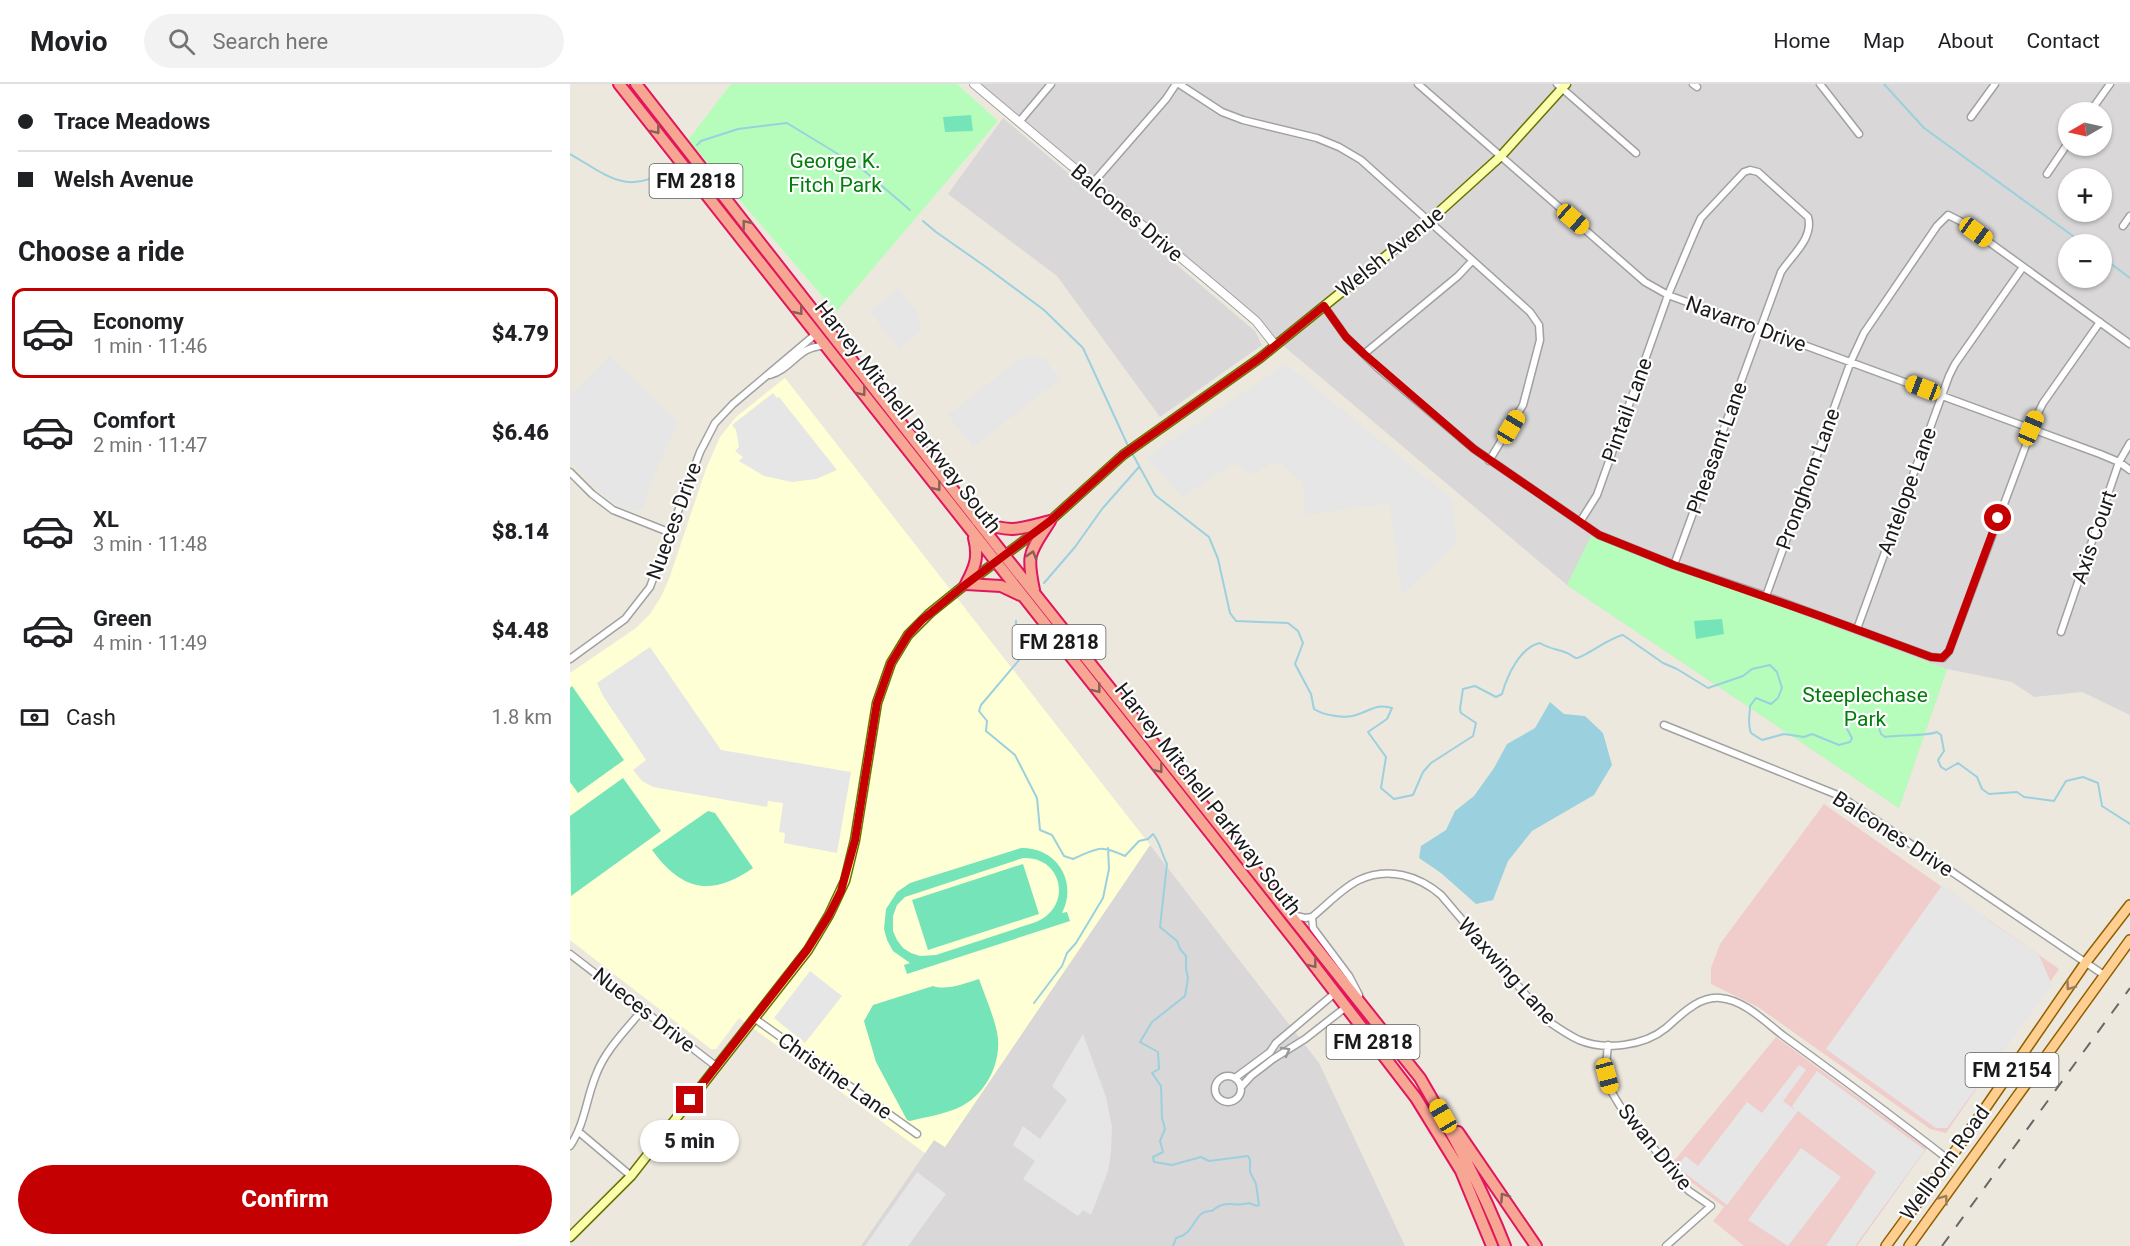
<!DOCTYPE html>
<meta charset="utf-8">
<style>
:root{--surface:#fff;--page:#f2f2f2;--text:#202124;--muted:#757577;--line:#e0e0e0;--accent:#c50002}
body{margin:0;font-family:Roboto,sans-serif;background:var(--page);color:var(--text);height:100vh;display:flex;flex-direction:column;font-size:22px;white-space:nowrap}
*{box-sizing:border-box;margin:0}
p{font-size:20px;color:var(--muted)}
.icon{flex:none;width:33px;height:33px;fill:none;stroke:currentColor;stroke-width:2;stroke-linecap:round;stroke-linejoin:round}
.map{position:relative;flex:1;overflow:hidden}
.sheet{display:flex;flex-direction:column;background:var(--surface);width:570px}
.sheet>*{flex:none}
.banner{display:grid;align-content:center;height:132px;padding:0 18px;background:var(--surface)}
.needle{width:39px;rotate:261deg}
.controls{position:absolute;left:1488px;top:18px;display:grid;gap:12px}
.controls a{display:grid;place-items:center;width:54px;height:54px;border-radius:50%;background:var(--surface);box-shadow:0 2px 4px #0004;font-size:30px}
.end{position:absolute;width:27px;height:27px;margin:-14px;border:8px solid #c50002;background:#fff;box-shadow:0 0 0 3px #fff}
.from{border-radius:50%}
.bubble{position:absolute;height:42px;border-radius:21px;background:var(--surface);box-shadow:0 2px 4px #0004;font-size:20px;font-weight:800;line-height:42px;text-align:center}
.car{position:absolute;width:18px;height:36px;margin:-18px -9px;border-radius:8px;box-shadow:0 0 4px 2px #0007;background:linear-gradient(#f5c518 24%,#345 0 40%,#f5c518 0 76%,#345 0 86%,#f5c518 0)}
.banner b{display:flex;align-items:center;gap:21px;height:57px;font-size:22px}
.banner b+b{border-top:2px solid var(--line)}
.banner i{width:15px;height:15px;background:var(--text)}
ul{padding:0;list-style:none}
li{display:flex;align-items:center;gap:18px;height:90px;margin:0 12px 9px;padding:0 6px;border:3px solid transparent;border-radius:12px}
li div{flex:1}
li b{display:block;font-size:22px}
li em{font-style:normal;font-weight:800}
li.active{border-color:var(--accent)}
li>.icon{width:54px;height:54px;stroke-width:1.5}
h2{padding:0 18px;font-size:27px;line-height:72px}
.pay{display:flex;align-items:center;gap:15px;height:66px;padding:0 18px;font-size:22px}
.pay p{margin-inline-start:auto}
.cta{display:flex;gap:12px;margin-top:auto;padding:12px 18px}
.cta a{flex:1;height:69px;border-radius:36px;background:var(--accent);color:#fff;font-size:24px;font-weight:800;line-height:69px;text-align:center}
header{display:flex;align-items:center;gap:36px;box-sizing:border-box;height:84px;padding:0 30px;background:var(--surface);border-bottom:2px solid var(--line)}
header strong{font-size:28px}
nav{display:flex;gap:33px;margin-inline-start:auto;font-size:21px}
.search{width:420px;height:54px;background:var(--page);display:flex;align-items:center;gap:15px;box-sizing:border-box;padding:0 21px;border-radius:33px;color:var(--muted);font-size:22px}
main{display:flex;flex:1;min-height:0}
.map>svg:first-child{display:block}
</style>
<header>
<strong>Movio</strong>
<div class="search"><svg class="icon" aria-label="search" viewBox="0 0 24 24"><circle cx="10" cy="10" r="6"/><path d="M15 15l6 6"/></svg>Search here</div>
<nav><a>Home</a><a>Map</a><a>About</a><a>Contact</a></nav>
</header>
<main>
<section class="sheet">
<div class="banner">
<b><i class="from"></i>Trace Meadows</b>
<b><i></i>Welsh Avenue</b>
</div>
<h2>Choose a ride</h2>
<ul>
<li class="active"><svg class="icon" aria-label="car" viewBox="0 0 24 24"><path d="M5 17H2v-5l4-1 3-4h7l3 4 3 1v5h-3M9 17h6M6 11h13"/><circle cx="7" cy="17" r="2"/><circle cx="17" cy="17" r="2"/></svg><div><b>Economy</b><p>1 min · 11:46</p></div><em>$4.79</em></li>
<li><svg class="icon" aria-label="car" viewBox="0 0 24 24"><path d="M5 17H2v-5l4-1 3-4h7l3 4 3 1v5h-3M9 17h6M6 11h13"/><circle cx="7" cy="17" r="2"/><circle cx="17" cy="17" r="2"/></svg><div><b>Comfort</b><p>2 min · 11:47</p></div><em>$6.46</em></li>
<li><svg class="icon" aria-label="car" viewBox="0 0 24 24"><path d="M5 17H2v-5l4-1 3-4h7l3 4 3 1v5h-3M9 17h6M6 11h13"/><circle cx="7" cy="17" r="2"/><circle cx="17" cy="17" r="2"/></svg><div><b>XL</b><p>3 min · 11:48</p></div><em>$8.14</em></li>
<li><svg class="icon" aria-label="car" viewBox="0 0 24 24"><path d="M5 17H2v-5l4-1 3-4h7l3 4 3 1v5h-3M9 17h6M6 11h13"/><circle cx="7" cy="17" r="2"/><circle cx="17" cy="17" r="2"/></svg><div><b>Green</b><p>4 min · 11:49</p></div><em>$4.48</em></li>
</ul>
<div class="pay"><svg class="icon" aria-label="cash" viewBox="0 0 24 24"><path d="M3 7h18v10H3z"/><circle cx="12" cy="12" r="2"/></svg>Cash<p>1.8 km</p></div>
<div class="cta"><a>Confirm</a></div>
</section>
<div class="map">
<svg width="1560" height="1162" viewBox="0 0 1560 1162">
<rect width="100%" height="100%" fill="#ede8de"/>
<path fill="#d9d7d7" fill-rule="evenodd" d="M411,0H1560V631L1512,608L1464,613L1442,598L1377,585L1329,724L997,501L504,85ZM1498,28H1532V62H1498ZM1498,94H1532V128H1498ZM1498,160H1532V194H1498Z
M433,34L685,247L692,261L590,333L487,192L378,110Z
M580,761L749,979L835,1162H291L364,1056L375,1063Z"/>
<path fill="#f0cccb" d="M1254,720L1489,885L1376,1049L1360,1045L1188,923L1141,900V884L1150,860Z
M1206,953L1357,1064L1287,1162H1174L1143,1137L1154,1123L1121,1098L1104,1077Z"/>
<path fill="#ffffd6" d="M215,294L580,761L375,1063L364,1056L355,1069L169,934L146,965H141L0,856V589L66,544L80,530L91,513L99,495L136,385L150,353L166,333Z"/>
<path fill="#b6fdbb" d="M161,0H387L428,37L266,228L118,56Z
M1021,452L1377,585L1329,724L997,501Z"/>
<path fill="#75e4b8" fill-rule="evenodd" d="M401,31L403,47L375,48L373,33Z
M1152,535L1154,550L1126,555L1124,537Z
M2,602L54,676L8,709L0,698V604Z
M53,694L91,747L1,812L0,732Z
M138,727L145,729L183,784C141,813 112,807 82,766Z
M451,764C487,763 508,798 492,829L497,828L500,837L337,890L334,881L340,879L323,867L317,856L314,845L316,825L327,808L340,799ZM453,774C493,772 503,823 466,838L366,871L350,872L341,869L333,864L327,856L323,847V832L327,821L335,813Z
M453,780L469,830L358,866L342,816Z
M409,895C415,912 423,930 427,948C433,977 416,1011 390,1023C375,1030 356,1033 340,1037L337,1036L306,978L294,937L303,921L363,902C376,907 396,899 409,895Z"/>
<path fill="#e6e6e6" d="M328,204L347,229L350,240V247L329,265L300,228Z
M40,272L108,339L84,391L72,426L60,427L38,416L0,377V312Z
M461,272L475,275L490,295L403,363L378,331L448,276Z
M716,280L883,416L886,460L832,511L819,419L735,431L733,399L711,379L701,380L685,389H679L664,379L613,413L576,373Z
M203,309L207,314L209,313L267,386L246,395L222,398L194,392L169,377L173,373L165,367L169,363L166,346L162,341Z
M80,563L151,666L281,688L267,769L214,759L215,749L209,748L213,719L198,717L197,723L83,703L72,697L63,686L76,676L33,612L27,599Z
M1373,800L1421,838L1469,871L1482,901L1377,1044H1366L1256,965Z
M240,887L272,912L235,959L204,934Z
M513,950L536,1013L542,1043L541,1069L538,1087L521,1131L513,1126L508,1132L453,1095L465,1077L443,1061L453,1042L470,1055L497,1016L482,1002Z
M1229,981L1236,986L1213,1017L1225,1026L1222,1022L1247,987L1355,1066L1285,1162H1256L1306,1088L1228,1027L1157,1121L1107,1083L1115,1072L1128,1082L1177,1018L1192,1029Z
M1231,1064L1271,1093L1218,1162L1178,1136Z
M347,1088L376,1110L338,1162H295Z"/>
<path fill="#9bd0df" d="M980,618L994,630L1015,632L1033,649L1042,681L1024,711L962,747L938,777L923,816L906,820L871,789L849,774L851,762L876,746L885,727L904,712L924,684L937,660L965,644Z"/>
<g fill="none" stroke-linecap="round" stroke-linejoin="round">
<path stroke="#9bd0df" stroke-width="2" d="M1314,0L1354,44L1514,160
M127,61L131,57L168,45L217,39L291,84L340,126
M0,70C37,91 57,113 99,85
M353,137L366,148L416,183L474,226L513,264L559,364
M1532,173L1560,194
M562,369L585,411L639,453L648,475L660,529L666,537L718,539L728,547L733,559L725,580L741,610L744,625C753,631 775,635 786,631C800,627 807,619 822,624L817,635L798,648L816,673L811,704L824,715L843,711L853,688L861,679L903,652L906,639L891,629L890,625L893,605L905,602L926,613L932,610C937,592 950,563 970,559C979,565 988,565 997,569C1000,570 1003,573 1006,574C1012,575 1040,553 1053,551L1093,579L1107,585L1138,604L1173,592L1182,585L1200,581L1207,588L1212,604L1208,614L1201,620L1186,614L1180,622C1180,632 1177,639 1181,649L1192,656L1214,650L1234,653L1242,650L1269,661L1280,658L1282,654L1276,643V638L1291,630L1309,644L1311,650L1315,653C1327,651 1359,652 1367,648L1371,651L1374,667L1368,676L1371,683L1376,686L1388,679L1407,693L1412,705L1419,710L1447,708L1454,713L1484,717L1496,697L1513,693L1528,699L1532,722L1560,740
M474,499L505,463L532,425L569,383
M446,537L445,565L449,576L411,621L409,627L417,637L416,647L445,671L467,714L470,746L482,751L494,772L503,775C528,764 529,760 555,772L569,757L578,755L583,750C591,760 591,769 597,780L590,843L607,857L610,865L616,872V885L618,894L615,912L582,938L570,958L588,968L589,985L582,989L591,1002L592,1034L595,1045L590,1057L593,1068L583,1073L584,1078L602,1081L631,1073L639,1077L678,1072L680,1076V1088L686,1100L689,1121L687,1122L679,1119C664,1124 657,1114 642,1127C626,1126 626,1142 615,1150C613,1152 609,1153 606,1154L603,1162
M464,919L492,882L497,869L506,859L533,814L539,785L538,764"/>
<defs>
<path id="minor" d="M609,0L652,28L673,36L747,54L769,63L791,76L960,228L969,241L970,256L953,321L919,377
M848,0L1075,198L1098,211L1530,370L1549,378L1560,386
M987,0L1066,69
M1123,0L1127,3
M1250,0L1289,50
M1520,28L1540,0
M1401,33L1425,0
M449,38L481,0
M1477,90L1498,59
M522,100L596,15L606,0
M1553,142L1560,132
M754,222L776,253L808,284L904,365L1029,451L1104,481L1196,512L1361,573L1373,574L1379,567L1468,329L1473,319L1530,238
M794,270L888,192L902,177
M200,291C223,284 229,261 255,262
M0,388L22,410L43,426L101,449
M1010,438L1027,411L1098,211L1125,147L1131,134L1174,88L1180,86L1188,88L1238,133C1244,154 1222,171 1211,188L1104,481
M1196,512L1281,277L1294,249L1367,142L1378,131L1390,137L1560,260
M1287,545L1379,292L1385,280L1453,183
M1491,548L1549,378L1560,359
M0,575L55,535L80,503L130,368L145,339L163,320L247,249
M1094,641L1270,712L1534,891
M722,831L735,834L742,833
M742,833C757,821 772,804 789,796C818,782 849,792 871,811L978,937C988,944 998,951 1009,956C1035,967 1074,962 1096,944C1110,932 1128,912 1150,914C1175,916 1196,939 1215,953C1270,993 1325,1034 1379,1076
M742,833L743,844L779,892L789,911
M0,870L147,983
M184,934L347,1050
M1038,961L1036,981L1041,1007L1050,1022L1111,1098L1119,1107L1141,1122L1096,1162
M645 1005a13 13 0 1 1 26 0a13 13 0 1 1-26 0Z
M665,994L700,968L706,959L765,909
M671,1003L681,992L703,975L735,955L776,923
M9,1048L61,1092
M0,1062C15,1040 16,1015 26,991C35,966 57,945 73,925"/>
<path id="tertiary" d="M404,0L659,214L686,237L705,261"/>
<path id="secondary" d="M0,1153L61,1092L238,866L259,831L275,797L285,756L307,619L321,579L338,551L360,529L391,504L480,437L553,371L690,274L858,138L931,72L996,0"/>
<path id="primary" d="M1316,1162L1394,1055L1516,878L1560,821
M1339,1162L1560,856"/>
<path id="trunk" d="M49,0L727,859L846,1014L891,1087L922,1162
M66,0L434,471L850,994C882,1049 912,1103 935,1162
M407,437C439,449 448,446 480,437
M404,454C409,473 405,483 396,500L431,502L450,511
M464,506C456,468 460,469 480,437
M888,1048L966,1162"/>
</defs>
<use href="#minor" stroke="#a1a1a1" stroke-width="9"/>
<use href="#tertiary" stroke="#a1a1a1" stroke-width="10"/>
<use href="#secondary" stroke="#677300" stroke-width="11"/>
<use href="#primary" stroke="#915f00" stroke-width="12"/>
<use href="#trunk" stroke="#e1165d" stroke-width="14"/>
<use href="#minor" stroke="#fff" stroke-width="6"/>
<use href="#tertiary" stroke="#fff" stroke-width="8"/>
<use href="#secondary" stroke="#fbfeac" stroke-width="8"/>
<use href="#primary" stroke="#ffcf92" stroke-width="9"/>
<use href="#trunk" stroke="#f6a693" stroke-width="10"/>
<path stroke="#686868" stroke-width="2" stroke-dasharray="12 12" stroke-linecap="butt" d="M1372,1162L1560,904"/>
</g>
<defs><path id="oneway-chevron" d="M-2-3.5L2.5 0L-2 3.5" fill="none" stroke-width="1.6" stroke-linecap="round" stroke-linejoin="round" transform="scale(1.5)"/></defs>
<g stroke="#886056">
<use href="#oneway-chevron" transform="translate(86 46) rotate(52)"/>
<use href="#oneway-chevron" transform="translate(176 140) rotate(-128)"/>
<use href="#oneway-chevron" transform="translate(229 227) rotate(51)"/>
<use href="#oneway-chevron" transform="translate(292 308) rotate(52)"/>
<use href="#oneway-chevron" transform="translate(367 403) rotate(52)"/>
<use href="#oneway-chevron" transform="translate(462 471) rotate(-73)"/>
<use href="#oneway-chevron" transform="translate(527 605) rotate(52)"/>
<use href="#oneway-chevron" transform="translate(589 685) rotate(52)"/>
<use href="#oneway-chevron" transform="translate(743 880) rotate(52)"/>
<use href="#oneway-chevron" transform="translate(934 1113) rotate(-124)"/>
</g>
<g stroke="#987e5c">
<use href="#oneway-chevron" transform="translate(1500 902) rotate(125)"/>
<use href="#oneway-chevron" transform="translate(1374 1115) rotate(-54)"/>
</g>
<use stroke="#989898" href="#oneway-chevron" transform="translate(716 967) rotate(-29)"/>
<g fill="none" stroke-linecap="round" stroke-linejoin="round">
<path stroke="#c50002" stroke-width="8" d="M120,1016L237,866L259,831L271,807L285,756L307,619L321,579L338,551L352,536L391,504L480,437L553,371L690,274L754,222L776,253L794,270L904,365L1029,451L1104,481L1250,532L1361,573L1372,574L1379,567L1428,434"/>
</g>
<g text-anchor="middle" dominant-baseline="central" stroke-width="4.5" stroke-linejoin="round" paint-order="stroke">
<g fill="#fff" stroke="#5f5f5f" stroke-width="1.5">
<rect x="79.5" y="80" width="93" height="34" rx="4.5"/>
<rect x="442.5" y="541" width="93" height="34" rx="4.5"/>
<rect x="756.5" y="941" width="93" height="34" rx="4.5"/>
<rect x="1395.5" y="969" width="93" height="34" rx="4.5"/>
</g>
<g font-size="20" font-weight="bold" fill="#1a1a1a">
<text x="126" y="97">FM 2818</text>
<text x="489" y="558">FM 2818</text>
<text x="803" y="958">FM 2818</text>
<text x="1442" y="986">FM 2154</text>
</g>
<g font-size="21" fill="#037e0c" stroke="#fff">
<text x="265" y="77">George K.<tspan x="265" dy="24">Fitch Park</tspan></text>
<text x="1295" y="611">Steeplechase<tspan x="1295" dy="24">Park</tspan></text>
</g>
<g font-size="21" fill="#1a1a1a" stroke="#fff">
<text transform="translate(557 129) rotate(40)">Balcones Drive</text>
<text transform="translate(820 168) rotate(-39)">Welsh Avenue</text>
<text transform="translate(1176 240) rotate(20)">Navarro Drive</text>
<text transform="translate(1057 326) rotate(-70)">Pintail Lane</text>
<text transform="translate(338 333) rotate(52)">Harvey Mitchell Parkway South</text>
<text transform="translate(1147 364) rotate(-70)">Pheasant Lane</text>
<text transform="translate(1238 395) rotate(-70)">Pronghorn Lane</text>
<text transform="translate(1337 407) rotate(-70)">Antelope Lane</text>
<text transform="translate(104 437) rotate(-70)">Nueces Drive</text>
<text transform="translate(1524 453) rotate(-71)">Axis Court</text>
<text transform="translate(638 715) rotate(52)">Harvey Mitchell Parkway South</text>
<text transform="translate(1323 750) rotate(33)">Balcones Drive</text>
<text transform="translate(937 887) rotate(48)">Waxwing Lane</text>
<text transform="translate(74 926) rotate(38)">Nueces Drive</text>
<text transform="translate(265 992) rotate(35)">Christine Lane</text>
<text transform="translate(1085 1063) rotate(51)">Swan Drive</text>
<text transform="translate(1375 1079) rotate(-54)">Wellborn Road</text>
</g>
</g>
</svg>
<div class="controls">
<a><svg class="needle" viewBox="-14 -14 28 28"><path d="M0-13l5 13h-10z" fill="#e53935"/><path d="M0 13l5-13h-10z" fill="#757577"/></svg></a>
<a>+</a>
<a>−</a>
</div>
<i class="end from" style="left:1428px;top:434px"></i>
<i class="end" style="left:120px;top:1016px"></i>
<div class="bubble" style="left:70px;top:1036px;width:99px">5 min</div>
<i class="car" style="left:1003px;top:135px;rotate:131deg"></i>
<i class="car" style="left:1406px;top:148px;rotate:126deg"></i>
<i class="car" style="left:1353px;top:304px;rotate:291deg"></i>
<i class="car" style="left:941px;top:343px;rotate:31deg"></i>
<i class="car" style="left:1461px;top:344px;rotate:23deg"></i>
<i class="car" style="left:1037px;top:992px;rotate:165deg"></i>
<i class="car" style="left:873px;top:1032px;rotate:330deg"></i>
</div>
</main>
